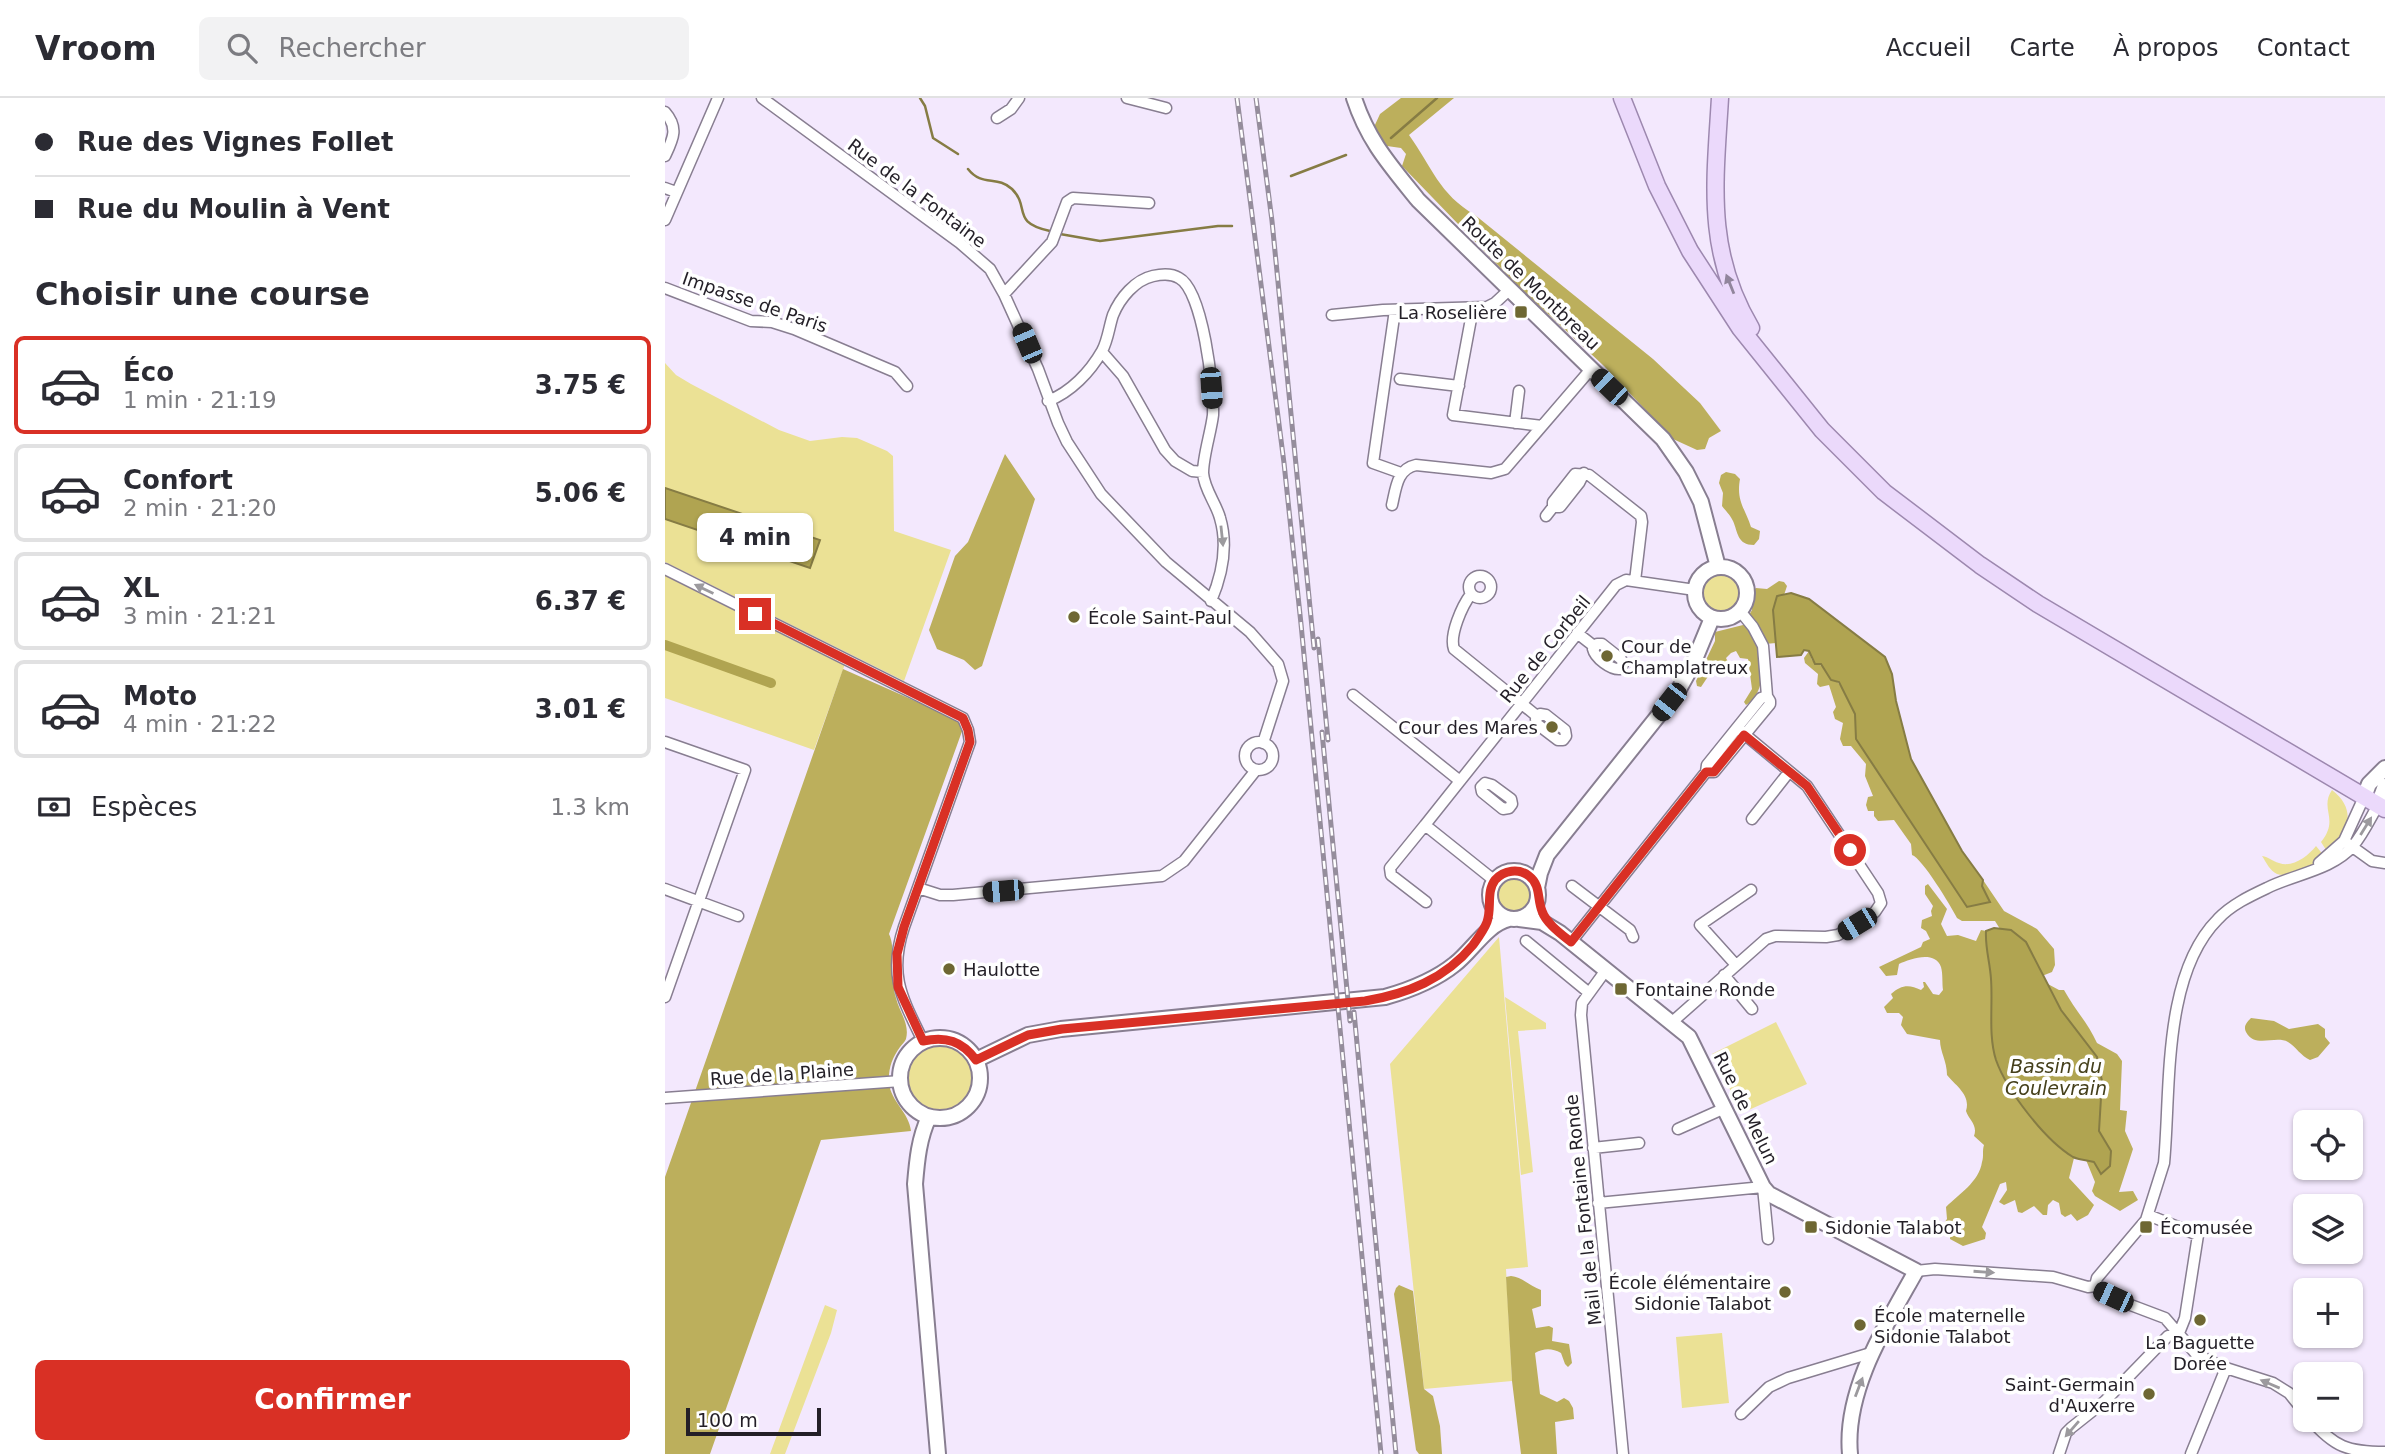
<!DOCTYPE html>
<html lang="fr">
<meta charset="utf-8">
<style>
:root{--surface:#fff;--page:#f2f2f3;--text:#2b2b33;--muted:#7c7c81;--line:#e1e1e2;--accent:#d93025}
body{margin:0;font-family:"DejaVu Sans",sans-serif;background:var(--page);color:var(--text);height:100vh;display:flex;flex-direction:column;font-size:26px;white-space:nowrap}
*{box-sizing:border-box;margin:0}
p{font-size:23px;color:var(--muted)}
.icon{flex:none;width:38px;height:38px;fill:none;stroke:currentColor;stroke-width:2;stroke-linecap:round;stroke-linejoin:round}
.map{position:relative;flex:1;overflow:hidden}
.sheet{display:flex;flex-direction:column;background:var(--surface);width:665px}
.sheet>*{flex:none}
.banner{display:grid;align-content:center;height:154px;padding:0 35px;background:var(--surface)}
.fabs{position:absolute;left:1628px;top:1012px;display:grid;gap:14px}
.fabs a{display:grid;place-items:center;width:70px;height:70px;border-radius:10px;background:var(--surface);box-shadow:0 2px 5px #0004;font-size:35px}
.scale{position:absolute;left:21px;bottom:18px;width:135px;box-sizing:border-box;padding-left:7px;border:4px solid #231f27;border-top:0;font-size:19px;line-height:24px;white-space:nowrap;color:#231f27;-webkit-text-stroke:5px #fff;paint-order:stroke}
.end{position:absolute;width:32px;height:32px;margin:-16px;border:9px solid #d93025;background:#fff;box-shadow:0 0 0 4px #fff}
.from{border-radius:50%}
.bubble{position:absolute;height:49px;border-radius:10px;background:var(--surface);box-shadow:0 2px 5px #0004;font-size:23px;font-weight:600;line-height:49px;text-align:center}
.car{position:absolute;width:21px;height:42px;margin:-21px -10px;border-radius:9px;box-shadow:0 0 5px 2px #0007;background:linear-gradient(#222 24%,#8ab4d8 0 40%,#222 0 76%,#8ab4d8 0 86%,#222 0)}
.banner b{display:flex;align-items:center;gap:24px;height:66px;font-size:26px}
.banner b+b{border-top:2px solid var(--line)}
.banner i{width:18px;height:18px;background:var(--text)}
ul{padding:0;list-style:none}
li{display:flex;align-items:center;gap:21px;height:98px;margin:0 14px 10px;padding:0 21px;border:4px solid var(--line);border-radius:10px}
li div{flex:1}
li b{display:block;font-size:26px}
li em{font-style:normal;font-weight:600}
li.selected{border-color:var(--accent)}
li>.icon{width:63px;height:63px;stroke-width:1.5}
h2{padding:0 35px;font-size:32px;line-height:84px}
.pay{display:flex;align-items:center;gap:18px;height:77px;padding:0 35px;font-size:26px}
.pay p{margin-inline-start:auto}
.primary-button{display:flex;gap:14px;margin-top:auto;padding:14px 35px}
.primary-button a{flex:1;height:80px;border-radius:10px;background:var(--accent);color:#fff;font-size:28px;font-weight:600;line-height:80px;text-align:center}
header{display:flex;align-items:center;gap:42px;box-sizing:border-box;height:98px;padding:0 35px;background:var(--surface);border-bottom:2px solid var(--line)}
header strong{font-size:33px}
nav{display:flex;gap:38px;margin-inline-start:auto;font-size:24px}
.search{width:490px;height:63px;background:var(--page);display:flex;align-items:center;gap:18px;box-sizing:border-box;padding:0 24px;border-radius:10px;color:var(--muted);font-size:26px}
main{display:flex;flex:1;min-height:0}
.map>svg:first-child{display:block}
</style>
<header>
<strong>Vroom</strong>
<div class="search"><svg class="icon" aria-label="search" viewBox="0 0 24 24"><circle cx="10" cy="10" r="6"/><path d="M15 15l6 6"/></svg>Rechercher</div>
<nav><a>Accueil</a><a>Carte</a><a>À propos</a><a>Contact</a></nav>
</header>
<main>
<section class="sheet">
<div class="banner">
<b><i class="from"></i>Rue des Vignes Follet</b>
<b><i></i>Rue du Moulin à Vent</b>
</div>
<h2>Choisir une course</h2>
<ul>
<li class="selected"><svg class="icon" aria-label="car" viewBox="0 0 24 24"><path d="M5 17H2v-5l4-1 3-4h7l3 4 3 1v5h-3M9 17h6M6 11h13"/><circle cx="7" cy="17" r="2"/><circle cx="17" cy="17" r="2"/></svg><div><b>Éco</b><p>1 min · 21:19</p></div><em>3.75 €</em></li>
<li><svg class="icon" aria-label="car" viewBox="0 0 24 24"><path d="M5 17H2v-5l4-1 3-4h7l3 4 3 1v5h-3M9 17h6M6 11h13"/><circle cx="7" cy="17" r="2"/><circle cx="17" cy="17" r="2"/></svg><div><b>Confort</b><p>2 min · 21:20</p></div><em>5.06 €</em></li>
<li><svg class="icon" aria-label="car" viewBox="0 0 24 24"><path d="M5 17H2v-5l4-1 3-4h7l3 4 3 1v5h-3M9 17h6M6 11h13"/><circle cx="7" cy="17" r="2"/><circle cx="17" cy="17" r="2"/></svg><div><b>XL</b><p>3 min · 21:21</p></div><em>6.37 €</em></li>
<li><svg class="icon" aria-label="car" viewBox="0 0 24 24"><path d="M5 17H2v-5l4-1 3-4h7l3 4 3 1v5h-3M9 17h6M6 11h13"/><circle cx="7" cy="17" r="2"/><circle cx="17" cy="17" r="2"/></svg><div><b>Moto</b><p>4 min · 21:22</p></div><em>3.01 €</em></li>
</ul>
<div class="pay"><svg class="icon" aria-label="cash" viewBox="0 0 24 24"><path d="M3 7h18v10H3z"/><circle cx="12" cy="12" r="2"/></svg>Espèces<p>1.3 km</p></div>
<div class="primary-button"><a>Confirmer</a></div>
</section>
<div class="map">
<svg width="1720" height="1356" viewBox="0 0 1720 1356">
<rect width="100%" height="100%" fill="#f3e8fd"/>
<path fill="#ebe195" d="M0,265L11,277L26,286L114,332L145,343L177,339L192,340L222,353L228,358L229,433L286,452L239,583L0,464Z
M0,475L180,566L149,652L0,600Z
M1036 496a20 20 0 1 1 40 0a20 20 0 1 1-40 0Z
M1667,692C1693,712 1683,735 1663,755L1656,744C1675,721 1654,711 1667,692Z
M1651,748L1660,759C1648,765 1627,781 1612,776C1605,773 1601,764 1597,758C1604,759 1607,763 1614,765C1628,770 1643,758 1651,748Z
M829 798a20 20 0 1 1 40 0a20 20 0 1 1-40 0Z
M834,839L863,1169L841,1171L847,1283L759,1291L725,966Z
M840,899L881,925V931L853,933L868,1074L856,1077Z
M1111,924L1142,986L1077,1015L1047,956Z
M241 979a34 34 0 1 1 68 0a34 34 0 1 1-68 0Z
M160,1207L172,1212L166,1235L120,1356H105Z
M1057,1235L1064,1305L1017,1310L1011,1239Z"/>
<path fill="#bcaf5c" d="M736,0H789L744,37C767,69 774,96 810,117L988,261L1035,305L1056,333L1044,340L1040,351L1032,352L1008,341L939,268L854,189L737,68L741,56L736,50L722,48L709,29L715,16Z
M340,356L370,401L317,568L310,572L299,562L272,551L264,532L290,458L303,444Z
M1061,374L1070,376L1075,381C1071,403 1080,410 1086,429L1095,433L1094,441L1089,447C1072,447 1073,434 1068,423C1066,418 1060,412 1057,408L1058,395L1054,385L1056,377Z
M1114,483L1119,484L1122,488L1119,497L1112,498L1108,512L1111,545L1100,546C1098,565 1100,597 1081,607L1079,604L1087,591L1083,561L1075,560L1071,553L1066,555L1061,560L1063,564L1061,568L1058,569L1052,565L1036,589L1032,588L1031,583L1050,543V534L1078,527L1087,512V493L1091,490L1102,491Z
M1144,553L1147,562C1165,570 1186,598 1190,618C1192,625 1191,633 1191,641L1317,788L1318,782L1339,813L1372,831L1389,851L1390,867L1387,874L1377,878C1367,857 1361,833 1335,831L1330,823H1297L1292,820C1286,808 1257,760 1247,757L1246,746L1229,722L1213,723L1209,718V713H1203L1201,707L1203,699L1208,698L1200,678L1201,666L1186,648H1178L1175,641L1178,625L1170,621L1168,614L1171,609L1164,587L1155,589L1152,586L1153,576L1140,565L1139,560Z
M178,571L300,625L224,836C231,849 225,881 231,900C234,913 245,926 241,941C240,944 237,946 235,949C227,960 223,971 224,985C226,1004 244,1014 246,1033L156,1042L45,1356H0V1079Z
M1263,786L1282,811L1276,826L1282,838L1293,837L1311,843L1316,832L1321,833C1320,850 1325,864 1326,881C1327,906 1323,939 1332,963C1347,1003 1377,1033 1409,1060L1404,1080L1429,1107L1423,1117L1412,1123L1406,1116L1400,1119L1396,1116L1394,1105L1388,1102L1383,1107L1382,1117H1378L1369,1108L1357,1115L1353,1114L1350,1102L1339,1107L1334,1104L1342,1092L1341,1084L1335,1086L1317,1129L1321,1135L1320,1141L1298,1148L1285,1141V1135L1276,1136L1273,1133L1282,1121L1281,1109C1294,1096 1314,1084 1317,1064C1319,1058 1317,1053 1319,1047L1309,1038C1313,1027 1304,1022 1301,1013C1306,997 1291,988 1282,977C1282,963 1275,954 1275,942L1242,936L1236,927L1238,919L1234,915H1222L1219,909L1228,900L1226,896C1236,887 1244,886 1256,892L1259,889L1258,884H1260L1268,896L1274,897L1278,892C1277,885 1278,876 1276,869C1270,852 1245,861 1234,866L1232,877L1221,878L1214,869L1256,849L1258,844L1265,841L1261,833L1256,830L1257,822L1267,818L1266,813L1268,808L1260,796V788Z
M1381,885L1394,892H1399C1410,912 1423,925 1432,945L1452,956L1457,963L1455,1012L1462,1013L1460,1033L1468,1051L1454,1094L1468,1093L1473,1102L1455,1113L1430,1098L1427,1093L1430,1084L1421,1062L1429,1064L1436,1076L1445,1068L1446,1054L1434,1033L1437,983L1432,959L1396,912Z
M1586,920L1609,923L1624,931L1653,926L1660,931V939L1665,945L1653,959L1645,962C1636,958 1631,949 1623,944C1610,937 1590,951 1581,934C1578,928 1582,924 1586,920Z
M846,1178C857,1179 865,1188 876,1192V1208L867,1211L871,1230L884,1228L888,1230L887,1243L904,1246L907,1265L903,1269L900,1266L896,1255C887,1250 879,1250 870,1255L875,1296L892,1304L899,1300L904,1303L908,1310L909,1321L890,1324L892,1356H856L847,1283L841,1179Z
M734,1187L748,1193L759,1291L768,1298L775,1328L777,1356H754L751,1352L729,1196L731,1190Z"/>
<path fill="#b0a451" stroke="#867c44" stroke-width="2" d="M0,390L155,442L145,470L0,421Z
M1126,495L1144,501L1220,559L1227,576L1231,603L1246,661L1297,753L1318,782L1317,788L1325,804L1302,809L1191,641L1190,616L1174,584L1166,582L1156,566H1150L1144,553L1139,552L1136,557L1112,559L1108,512L1112,498Z
M1329,830L1346,832L1361,844L1396,912L1432,959L1437,983L1434,1033L1446,1053L1445,1068L1436,1076L1429,1064C1422,1062 1414,1062 1408,1059C1380,1042 1342,993 1331,962C1323,937 1328,907 1326,881C1325,864 1320,850 1321,833Z"/>
<g fill="none" stroke-linecap="round" stroke-linejoin="round">
<path stroke="#867c44" stroke-width="2.5" d="M255,0L260,8L268,40L293,56
M726,40L772,0
M303,71C317,89 332,77 347,91C366,110 345,124 385,133
M626,78L681,57
M395,136L435,143L553,128H567"/>
<path stroke="#b0a451" stroke-width="10" d="M0,547L106,585"/>
<defs>
<path id="street" d="M97,0L295,145L325,171L339,196L373,271L393,325L402,344L436,396L501,464L585,534L613,566L618,583L598,645
M462,0L501,10
M0,14C14,30 8,41 0,58
M332,20L346,11L354,0
M0,90L11,94
M0,122L53,0
M0,190L86,223L107,224L129,231L230,274L242,288
M339,196L387,144L402,104L408,100L484,105
M808,210L788,317L877,328
M730,212L708,365L736,375
M667,217L718,212L822,209L830,205L844,192
M437,254L458,278L500,352L510,363L527,373L538,374
M735,281L794,288
M383,303C406,294 425,274 437,253C443,242 444,229 448,217C455,200 470,182 488,178C497,176 506,175 514,180C538,192 549,291 548,317C546,334 538,358 538,375C539,391 551,405 555,420C563,447 557,477 546,503
M850,325L854,293
M727,407C731,390 732,371 751,367L826,375L840,371L926,271
M888,409H895L914,385L919,375
M881,418L888,409V404L910,376L924,377L976,418L977,424L970,483
M0,471L298,620L303,632L305,644L239,829C223,877 237,900 258,943
M804 489a11 11 0 1 1 22 0a11 11 0 1 1-22 0Z
M806,496C797,508 784,537 789,551L873,619
M912,535L930,549
M932,546H937L956,561L958,566L955,571C946,572 930,560 928,551Z
M688,597L795,683
M875,616L881,617L900,632L901,638L898,642H893L872,626L871,621Z
M580 658a14 14 0 1 1 28 0a14 14 0 1 1-28 0Z
M0,644L80,672L0,899
M1041,674H1049L1105,606V603L1102,598
M820,685L827,687L846,701L847,706L844,710L838,711L817,694L816,689Z
M1087,721L1124,674
M760,727L725,770L726,777L761,804
M1682,745L1707,763L1720,765
M1654,765L1679,743L1699,699
M830,783L760,727L951,487L961,482L1030,492
M907,788L965,832L968,839
M253,790L275,797H288L497,778L519,763L591,672
M0,791L73,818
M861,843L923,894
M906,844L1041,674L1042,667L1096,600L1102,598L1098,548L1088,529L1075,513
M1071,867L1035,827L1086,792
M941,872L917,905L916,917L958,1356
M1059,877L1087,911
M1006,925L1101,841L1110,838L1161,839L1173,837L1210,814L1216,805L1213,795L1142,688L1072,630
M0,1000L236,983
M1013,1031L1060,1010
M928,1050L974,1045
M933,1105L1098,1089L1103,1141
M1483,1117L1533,1137L1520,1220L1514,1235
M1251,1173L1270,1171L1388,1179L1423,1189L1430,1188L1463,1206L1500,1220L1532,1257L1561,1270L1608,1285L1624,1295L1640,1315
M1430,1188L1432,1180L1481,1122L1499,1065C1506,991 1497,877 1553,821C1566,807 1585,798 1602,790C1630,776 1667,772 1688,748C1698,736 1705,721 1713,707
M1076,1316L1104,1289L1123,1280L1209,1254
M1645,1321C1669,1349 1683,1354 1720,1354
M1394,1356L1401,1335L1406,1330L1440,1303L1503,1238L1514,1235
M1526,1356L1561,1270"/>
<path id="secondary" d="M689,0C703,43 725,67 753,102L998,341L1021,374L1036,404L1053,469
M1030 495a26 26 0 1 1 52 0a26 26 0 1 1-52 0Z
M1699,699L1704,686L1720,670
M1713,707L1720,688
M825 797a24 24 0 1 1 48 0a24 24 0 1 1-48 0Z
M872,790L875,775L882,757L1013,593L1028,566L1047,520
M854,821L877,824L895,835L1024,939L1098,1089L1104,1096L1251,1173C1221,1227 1179,1292 1185,1356
M235 980a40 40 0 1 1 80 0a40 40 0 1 1-80 0Z
M311,962L363,937L396,931L720,899C745,892 769,883 790,866C807,853 822,826 844,821
M264,1019C254,1040 252,1062 250,1086L273,1356"/>
<path id="primary" d="M957,0L992,88L1025,153L1075,230L1157,332L1219,394L1315,467L1373,506L1720,711
M1055,0C1050,84 1040,153 1086,230"/>
</defs>
<use href="#street" stroke="#887e91" stroke-width="13"/>
<use href="#secondary" stroke="#887e91" stroke-width="18"/>
<use href="#primary" stroke="#9d88af" stroke-width="19"/>
<use href="#street" stroke="#fff" stroke-width="10"/>
<use href="#secondary" stroke="#fff" stroke-width="14"/>
<use href="#primary" stroke="#ebd9fb" stroke-width="16"/>
<defs>
<path id="rail" d="M572,0L619,365L636,526L716,1356
M591,0L607,123L649,550
M653,541L663,642
M657,634L685,923
M689,914L731,1356"/>
</defs>
<use href="#rail" stroke="#958d9c" stroke-width="5"/>
<use href="#rail" stroke="#fff" stroke-width="2.5" stroke-dasharray="8" stroke-linecap="butt"/>
</g>
<defs><path id="oneway-solid" d="M-6-.8H1V-3.2L6.5 0L1 3.2V.8H-6Z" transform="scale(1.75)"/></defs>
<use fill="#91859c" href="#oneway-solid" transform="translate(1065 186) rotate(-112)"/>
<g fill="#9c9a9e">
<use href="#oneway-solid" transform="translate(557 438) rotate(84)"/>
<use href="#oneway-solid" transform="translate(39 491) rotate(-154)"/>
<use href="#oneway-solid" transform="translate(1701 728) rotate(-58)"/>
<use href="#oneway-solid" transform="translate(1319 1174) rotate(4)"/>
<use href="#oneway-solid" transform="translate(1605 1286) rotate(-157)"/>
<use href="#oneway-solid" transform="translate(1194 1289) rotate(-69)"/>
<use href="#oneway-solid" transform="translate(1407 1331) rotate(131)"/>
</g>
<g fill="none" stroke-linecap="round" stroke-linejoin="round">
<path stroke="#d93025" stroke-width="9" d="M90,516L298,620L303,632L305,644L239,829L232,856L233,889L258,943C281,938 297,943 311,962L363,937L397,931L700,903C742,896 780,881 808,847C813,840 819,832 822,824C827,810 821,794 830,782C839,772 854,770 864,778C876,787 872,801 877,813C881,825 896,836 906,844L1041,674H1049L1079,637L1142,688L1185,752"/>
</g>
<g fill="#6e6733" stroke="#fff" stroke-width="2.5">
<rect x="849" y="207" width="14" height="14" rx="3.5"/>
<circle cx="409" cy="519" r="7"/>
<circle cx="942" cy="558" r="7"/>
<circle cx="887" cy="629" r="7"/>
<circle cx="284" cy="871" r="7"/>
<rect x="949" y="884" width="14" height="14" rx="3.5"/>
<rect x="1139" y="1122" width="14" height="14" rx="3.5"/>
<rect x="1474" y="1122" width="14" height="14" rx="3.5"/>
<circle cx="1120" cy="1194" r="7"/>
<circle cx="1535" cy="1222" r="7"/>
<circle cx="1195" cy="1227" r="7"/>
<circle cx="1484" cy="1296" r="7"/>
</g>
<g text-anchor="middle" dominant-baseline="central" stroke-width="7" stroke-linejoin="round" paint-order="stroke">
<g font-size="18" fill="#231f27" stroke="#fff">
<text transform="translate(252 95) rotate(37)">Rue de la Fontaine</text>
<text transform="translate(866 185) rotate(44)">Route de Montbreau</text>
<text transform="translate(90 204) rotate(19)">Impasse de Paris</text>
<text transform="translate(880 551) rotate(-51)">Rue de Corbeil</text>
<text transform="translate(117 976) rotate(-4)">Rue de la Plaine</text>
<text transform="translate(1081 1010) rotate(64)">Rue de Melun</text>
<text transform="translate(918 1112) rotate(-96)">Mail de la Fontaine Ronde</text>
</g>
<g font-size="18" fill="#231f27" stroke="#fff" text-anchor="start">
<text x="842" y="214" text-anchor="end">La Roselière</text>
<text x="423" y="519">École Saint-Paul</text>
<text x="956" y="548">Cour de<tspan x="956" dy="21">Champlatreux</tspan></text>
<text x="873" y="629" text-anchor="end">Cour des Mares</text>
<text x="298" y="871">Haulotte</text>
<text x="970" y="891">Fontaine Ronde</text>
<text x="1160" y="1129">Sidonie Talabot</text>
<text x="1495" y="1129">Écomusée</text>
<text x="1106" y="1184" text-anchor="end">École élémentaire<tspan x="1106" dy="21">Sidonie Talabot</tspan></text>
<text x="1209" y="1217">École maternelle<tspan x="1209" dy="21">Sidonie Talabot</tspan></text>
<text x="1535" y="1244" text-anchor="middle">La Baguette<tspan x="1535" dy="21">Dorée</tspan></text>
<text x="1470" y="1286" text-anchor="end">Saint-Germain<tspan x="1470" dy="21">d'Auxerre</tspan></text>
</g>
<g font-size="19" font-style="italic" fill="#45401c" stroke="#fff">
<text x="1391" y="968">Bassin du<tspan x="1391" dy="22">Coulevrain</tspan></text>
</g>
</g>
</svg>
<div class="fabs">
<a><svg class="icon" aria-label="locate" viewBox="0 0 24 24"><circle cx="12" cy="12" r="6"/><path d="M12 2v4M12 18v4M2 12h4M18 12h4"/></svg></a>
<a><svg class="icon" aria-label="layers" viewBox="0 0 24 24"><path d="M12 4l9 5-9 5-9-5zM3 14l9 5 9-5"/></svg></a>
<a>+</a>
<a>−</a>
</div>
<div class="scale">100 m</div>
<i class="end from" style="left:1185px;top:752px"></i>
<i class="end" style="left:90px;top:516px"></i>
<div class="bubble" style="left:32px;top:415px;width:116px">4 min</div>
<i class="car" style="left:362px;top:245px;rotate:337deg"></i>
<i class="car" style="left:944px;top:289px;rotate:314deg"></i>
<i class="car" style="left:546px;top:290px;rotate:176deg"></i>
<i class="car" style="left:1004px;top:604px;rotate:218deg"></i>
<i class="car" style="left:338px;top:793px;rotate:265deg"></i>
<i class="car" style="left:1192px;top:826px;rotate:239deg"></i>
<i class="car" style="left:1448px;top:1199px;rotate:295deg"></i>
</div>
</main>
